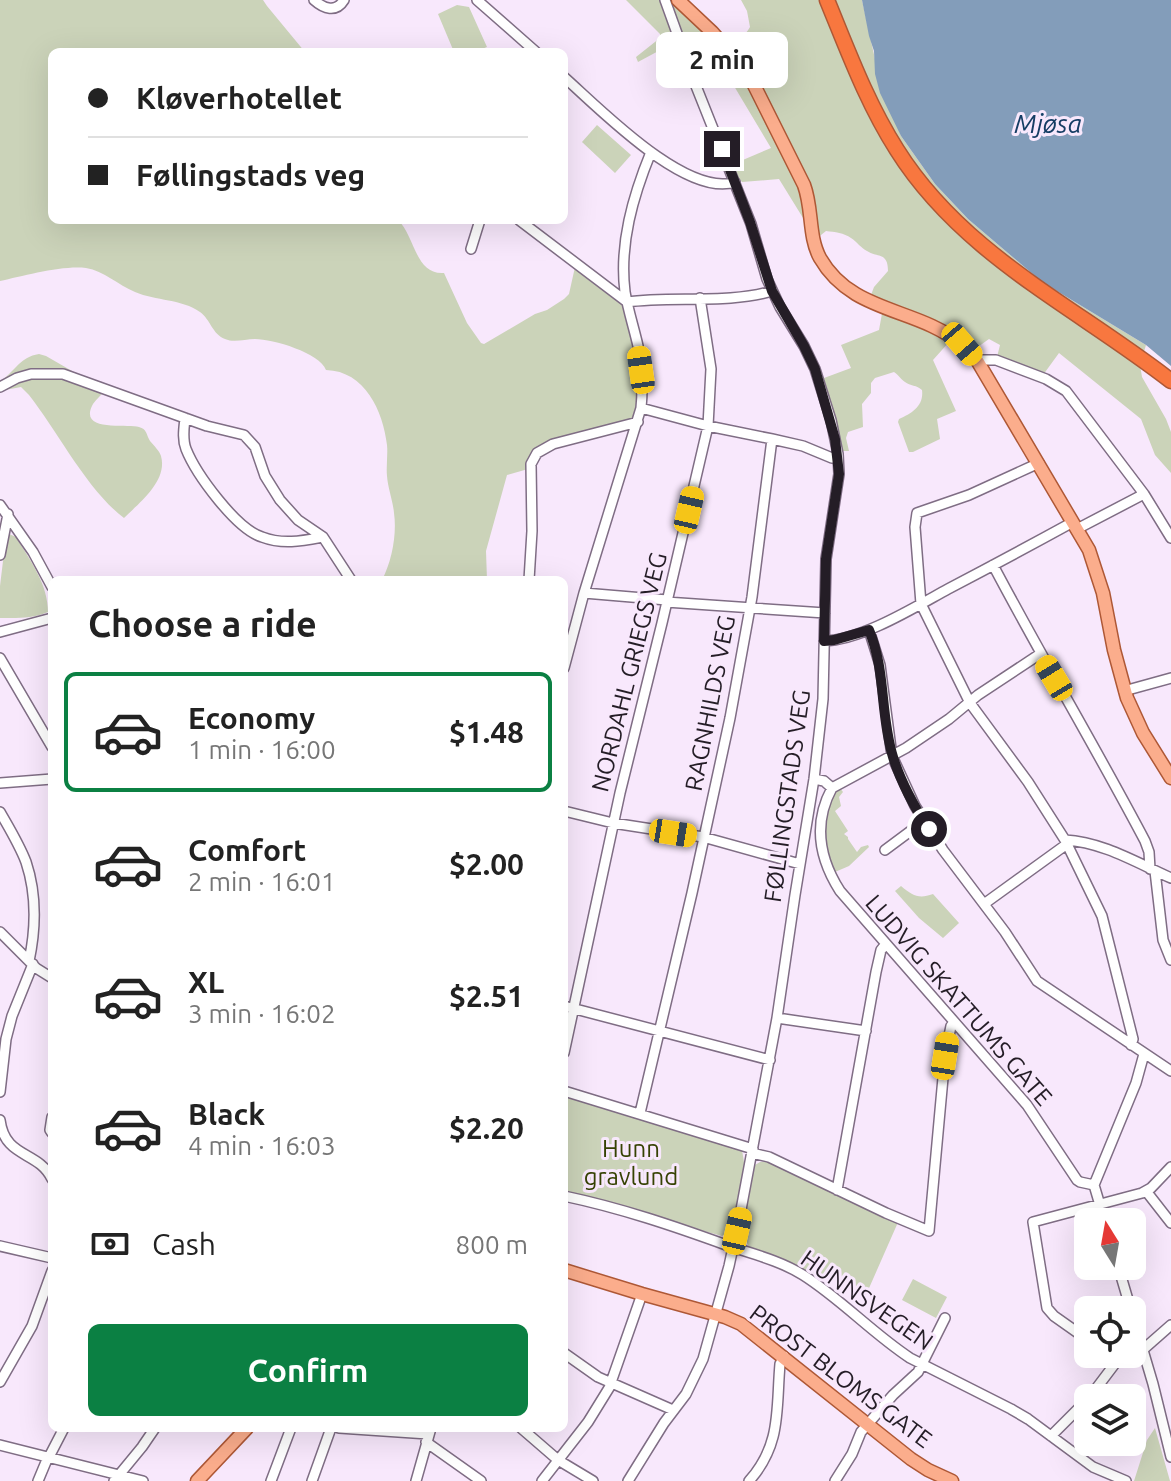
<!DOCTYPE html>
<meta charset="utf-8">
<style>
:root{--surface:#fff;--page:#f6f6f6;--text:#222;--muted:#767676;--line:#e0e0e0;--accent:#0b8043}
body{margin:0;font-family:Ubuntu,sans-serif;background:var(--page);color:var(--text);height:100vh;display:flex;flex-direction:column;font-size:30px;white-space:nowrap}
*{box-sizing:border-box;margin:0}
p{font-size:26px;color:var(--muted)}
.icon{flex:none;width:44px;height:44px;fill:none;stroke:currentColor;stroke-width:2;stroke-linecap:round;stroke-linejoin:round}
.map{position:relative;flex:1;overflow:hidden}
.panel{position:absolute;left:48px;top:576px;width:520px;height:856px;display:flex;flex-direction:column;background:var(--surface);border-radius:12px;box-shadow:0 8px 32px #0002}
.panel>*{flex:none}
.hud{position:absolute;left:48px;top:48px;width:520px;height:176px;border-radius:12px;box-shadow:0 8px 32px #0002;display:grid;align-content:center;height:176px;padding:0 40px;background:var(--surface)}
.needle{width:52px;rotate:349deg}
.fabs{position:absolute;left:1074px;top:1208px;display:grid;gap:16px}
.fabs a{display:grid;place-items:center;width:72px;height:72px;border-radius:12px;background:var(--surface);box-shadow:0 8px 32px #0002;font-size:40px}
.end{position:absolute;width:36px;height:36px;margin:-18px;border:10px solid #241d26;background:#fff;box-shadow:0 0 0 4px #fff}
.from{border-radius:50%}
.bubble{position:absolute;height:56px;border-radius:12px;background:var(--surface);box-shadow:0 8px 32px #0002;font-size:26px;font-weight:700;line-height:56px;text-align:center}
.car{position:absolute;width:24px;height:48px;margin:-24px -12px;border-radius:10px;box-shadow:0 0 6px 2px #0007;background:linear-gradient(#f5c518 24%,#345 0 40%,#f5c518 0 76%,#345 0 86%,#f5c518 0)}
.hud b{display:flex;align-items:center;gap:28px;height:76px;font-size:30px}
.hud b+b{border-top:2px solid var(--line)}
.hud i{width:20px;height:20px;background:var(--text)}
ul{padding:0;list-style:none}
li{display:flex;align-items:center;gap:24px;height:120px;margin:0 16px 12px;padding:0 24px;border:4px solid transparent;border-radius:12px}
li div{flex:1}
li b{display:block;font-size:30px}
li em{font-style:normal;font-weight:700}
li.on{border-color:var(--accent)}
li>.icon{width:72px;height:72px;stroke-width:1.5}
h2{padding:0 40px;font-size:36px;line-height:96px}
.pay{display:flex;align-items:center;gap:20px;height:88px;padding:0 40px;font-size:30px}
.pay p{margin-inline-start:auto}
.primary-button{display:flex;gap:16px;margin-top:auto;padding:16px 40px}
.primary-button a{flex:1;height:92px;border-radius:12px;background:var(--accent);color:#fff;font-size:32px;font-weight:700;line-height:92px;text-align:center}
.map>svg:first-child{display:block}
</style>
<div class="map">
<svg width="1171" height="1481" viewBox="0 0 1171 1481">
<rect width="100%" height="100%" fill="#f8e8fc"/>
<path fill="#cbd3b9" d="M0,0H263L267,6L305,52H52V220H398C415,236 415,275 444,273L467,323L481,343L484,344L535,314L547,310L564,299L569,294L575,267L623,298L638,355L643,407L628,425L543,449L535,467L507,475L486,551L487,580H382C392,561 397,534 394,513C393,501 388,489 387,476C386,466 388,455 387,445C383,411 365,371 326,370C320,353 273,339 255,339C245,339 234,343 225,339C212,334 211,320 200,312C182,299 156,301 135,292C118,285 104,271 86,268C63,265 23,276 0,281Z
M626,0H687L724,38C736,44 744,37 750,27L747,11L741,0H862L875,59L901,136L935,184L968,219L1042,282L1146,345L1140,365L1142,377L1166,419L1171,432V473L1155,455L1141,419L1059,353L1043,375L996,361L1000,345L989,339L975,349L950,341L933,360L956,411L937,419L940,439L913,452H909L898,422L899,419C912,413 924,406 922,390C917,385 910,386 905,382C900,379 899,375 894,372L875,378L871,383V393L862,404L863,427L848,432L846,438L849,451H841L836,421L824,378L851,368L841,345L879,330L883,308L871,295L874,287L888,271C888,252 878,258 867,251C861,248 857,242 851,238C844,233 835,232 826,231L816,239L779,179L742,182L735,174L731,165L771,148L731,81L696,90L677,41L638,62L636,57L660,38V34Z
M457,5L469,7L487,47L474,52H454L438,14Z
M597,125L631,155L615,173L582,142Z
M39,354L46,356L105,390C102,395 96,399 93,404C77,433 128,423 139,427C147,429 146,434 150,441C154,446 159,450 161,456C168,481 139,503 124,518C87,490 58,432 29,395L21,387L5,390L1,381C16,370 20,357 39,354Z
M9,534L16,537C30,560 48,584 48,612C32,619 17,618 0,618V586L6,536Z
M840,788L843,792L839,797L841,806L835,811L848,831L844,834L848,837V839L857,852L861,847L868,845L869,847L849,866L835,872C823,848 818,809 840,788Z
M901,886C913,896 919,899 933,894L959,923L943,938L919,918L895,891Z
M564,1093L742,1150L744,1162L755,1165L760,1162L767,1161L899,1220L866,1295L749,1247L743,1235L727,1233L722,1236L564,1193Z
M913,1279L947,1297L936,1318L902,1300Z
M1155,1428L1170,1481H1134L1147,1440Z"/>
<path fill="#839dba" d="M862,0H1171V366L1146,345L1042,282L968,219L935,184L901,136L880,93L875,74L874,51L869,36Z"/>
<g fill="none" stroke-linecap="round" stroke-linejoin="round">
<defs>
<path id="minor" d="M314,0C324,9 336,13 344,0
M477,0L536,52
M564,77C599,108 686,198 735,182
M519,220L627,302
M471,249L480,220
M627,302C672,296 730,304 772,291
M978,362L982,360H996L1046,379L1066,391L1144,494L1171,538
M0,387L17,378L31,374H63L207,426L244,435L255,447L265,476L280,500L298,520L323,537L351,580
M641,408L708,426L772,439L803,446L832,458H838
M185,418C184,428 182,439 186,449C196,474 236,529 262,537C283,545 302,541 323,537
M1039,463L969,495L917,513L915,527L921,604L970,703L1028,782L1065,840L1102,916L1133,1039L1131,1045
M0,505L33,552L52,587
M1077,529L1144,494
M0,555L8,514
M993,565C1042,658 1096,748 1145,841L1149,852L1150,869
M529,580L532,531L531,464L537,453L553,444L638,422
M584,593L667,600
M666,602L825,613
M869,630L880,665L892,756L915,806L943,850L1005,932L1037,981L1171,1071
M0,632L52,618
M824,641C862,640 915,607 948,589C990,567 1031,545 1073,522
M0,658L52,747
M564,668L584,593L641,408C643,388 642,367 638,346C634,328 628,310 625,292C619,244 633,196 651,152
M1124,691L1171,678
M814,779L824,781L832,788L906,748L949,719L978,695L1040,654
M0,783L52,779
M832,788C813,823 819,858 840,891L1027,1105L1077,1180L1080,1182L1094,1185
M564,811L613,823L703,837L800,864
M0,812C9,828 19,844 26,862C37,895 36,928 29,961
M1065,840C1103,842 1137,863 1171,878
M885,850L924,821
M1155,871L1163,940L1171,960
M984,904L1067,844
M0,932L36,968L52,978
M564,1006L770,1060
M777,1018L866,1031
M564,1053L620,793L662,623L708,426L711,369L700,298
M564,1091L753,1149
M0,1092L6,1039L12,1016L33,964
M640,1113L692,893L730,718L752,597L772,439
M52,1117L50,1130L52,1133
M0,1120C5,1159 38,1150 52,1179
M752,1153L769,1157L886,1213L929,1231L945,1056L951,1026L954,1022
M1094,1185L1136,1083L1144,1054
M1094,1185L1105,1222
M837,1190L876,972L881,950L886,944
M1146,1191L1171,1223
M564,1196C621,1208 674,1226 729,1246C753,1254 781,1261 803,1275C841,1299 872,1333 910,1358L1011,1409L1028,1419L1093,1467L1126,1481
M0,1246L52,1258
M1118,1266L1131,1310
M1132,1313L1153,1384L1171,1457
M1088,1340L1054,1316L1047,1308L1033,1222L1142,1193L1151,1188L1171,1167
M564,1353L598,1377L673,1410
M1106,1354L1111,1358L1138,1354L1171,1325
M0,1382L32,1326L52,1271
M1089,1398L1120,1357
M339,1428L428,1434
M521,1428L558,1460L593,1481
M1051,1436L1088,1399
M426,1442L481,1481
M0,1445L143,1481
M49,1457L64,1428
M38,1481L48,1457
M114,1481L142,1447L155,1428
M271,1481L291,1428
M312,1481L331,1428
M416,1481L431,1428
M542,1481L588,1422L609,1388L642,1294
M628,1481L664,1423L686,1394L703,1359L729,1266L740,1215L777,1018L795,895L814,779L823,699L826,559L839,474L838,454L831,420L815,369L804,346L780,307L767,279L751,224L696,86L665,0
M749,1481C782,1444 776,1409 780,1364L784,1356
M835,1481L852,1454L861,1432L893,1395L918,1372L945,1318"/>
<path id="major" d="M678,0L712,32L742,66L753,83L804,185C813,209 808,236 820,258C852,314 917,307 961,344C967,349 973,356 978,362L1089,550L1103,593L1114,650L1127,698L1143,733L1171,778
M564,1270L642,1294L725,1317L741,1324L911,1459L928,1470L952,1481
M197,1481L247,1428"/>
<path id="highway" d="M827,0C848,51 867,103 897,150C963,255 1076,307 1171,381"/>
</defs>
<use href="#minor" stroke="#7f6d84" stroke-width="12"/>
<use href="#major" stroke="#ae5836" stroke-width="15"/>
<use href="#highway" stroke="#ae5836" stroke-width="17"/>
<use href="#minor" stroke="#fff" stroke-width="9"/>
<use href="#major" stroke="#fbad8c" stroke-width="12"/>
<use href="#highway" stroke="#f8773f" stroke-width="14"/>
</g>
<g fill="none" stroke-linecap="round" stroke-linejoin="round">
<path stroke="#241d26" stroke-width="10" d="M722,149L750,222L772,291L804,346L815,369L835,439L839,474L826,559L824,641L834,640L869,630C886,670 880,716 893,757C900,780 915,809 929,829"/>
</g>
<g text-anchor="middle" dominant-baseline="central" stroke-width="6" stroke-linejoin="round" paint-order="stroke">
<g font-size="24" fill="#241d26" stroke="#f8e8fc">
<text transform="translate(629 672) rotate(-76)">NORDAHL GRIEGS VEG</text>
<text transform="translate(710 703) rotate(-79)">RAGNHILDS VEG</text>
<text transform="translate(787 796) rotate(-82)">FØLLINGSTADS VEG</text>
<text transform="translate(959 1000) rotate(49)">LUDVIG SKATTUMS GATE</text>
<text transform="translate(867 1300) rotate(35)">HUNNSVEGEN</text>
<text transform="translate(841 1376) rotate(37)">PROST BLOMS GATE</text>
</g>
<g font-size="24" fill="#364203" stroke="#f8e8fc">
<text x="631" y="1148">Hunn<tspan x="631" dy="28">gravlund</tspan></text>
</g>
<g font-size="26" font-style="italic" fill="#153d64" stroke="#f8e8fc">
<text x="1048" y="123">Mjøsa</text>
</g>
</g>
</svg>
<div class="fabs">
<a><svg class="needle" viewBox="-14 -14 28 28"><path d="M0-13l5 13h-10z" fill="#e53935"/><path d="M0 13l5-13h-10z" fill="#767676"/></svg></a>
<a><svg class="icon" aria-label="locate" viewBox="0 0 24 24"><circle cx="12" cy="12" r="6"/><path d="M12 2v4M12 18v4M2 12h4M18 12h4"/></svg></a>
<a><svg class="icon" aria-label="layers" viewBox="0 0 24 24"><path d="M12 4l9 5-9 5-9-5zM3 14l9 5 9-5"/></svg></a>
</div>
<i class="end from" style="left:929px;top:829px"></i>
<i class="end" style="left:722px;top:149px"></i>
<div class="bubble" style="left:656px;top:32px;width:132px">2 min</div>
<i class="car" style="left:962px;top:344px;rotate:139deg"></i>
<i class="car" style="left:641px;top:370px;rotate:352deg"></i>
<i class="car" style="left:689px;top:510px;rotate:13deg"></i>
<i class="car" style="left:1054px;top:678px;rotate:329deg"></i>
<i class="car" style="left:673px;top:833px;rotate:99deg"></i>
<i class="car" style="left:945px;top:1056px;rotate:9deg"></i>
<i class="car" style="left:737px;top:1231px;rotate:13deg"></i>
<div class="hud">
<b><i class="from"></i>Kløverhotellet</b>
<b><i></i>Føllingstads veg</b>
</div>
<section class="panel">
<h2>Choose a ride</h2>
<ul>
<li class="on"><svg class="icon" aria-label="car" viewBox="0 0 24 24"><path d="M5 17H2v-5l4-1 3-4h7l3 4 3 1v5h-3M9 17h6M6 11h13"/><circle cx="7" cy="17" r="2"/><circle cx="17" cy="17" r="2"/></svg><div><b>Economy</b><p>1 min · 16:00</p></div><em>$1.48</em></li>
<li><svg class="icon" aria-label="car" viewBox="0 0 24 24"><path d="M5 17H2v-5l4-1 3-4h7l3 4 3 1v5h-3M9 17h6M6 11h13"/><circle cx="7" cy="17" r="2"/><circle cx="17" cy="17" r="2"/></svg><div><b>Comfort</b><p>2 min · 16:01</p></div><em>$2.00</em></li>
<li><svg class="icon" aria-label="car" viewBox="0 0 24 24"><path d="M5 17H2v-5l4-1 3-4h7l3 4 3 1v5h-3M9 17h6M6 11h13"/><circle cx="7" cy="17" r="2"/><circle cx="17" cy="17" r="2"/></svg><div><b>XL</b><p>3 min · 16:02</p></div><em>$2.51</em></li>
<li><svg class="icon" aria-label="car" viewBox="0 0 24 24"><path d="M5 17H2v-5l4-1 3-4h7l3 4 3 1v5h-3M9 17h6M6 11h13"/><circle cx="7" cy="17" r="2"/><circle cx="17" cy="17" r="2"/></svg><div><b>Black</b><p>4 min · 16:03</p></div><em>$2.20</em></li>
</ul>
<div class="pay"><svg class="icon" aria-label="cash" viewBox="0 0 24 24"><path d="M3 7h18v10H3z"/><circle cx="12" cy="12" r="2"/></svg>Cash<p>800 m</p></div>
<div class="primary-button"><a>Confirm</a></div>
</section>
</div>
